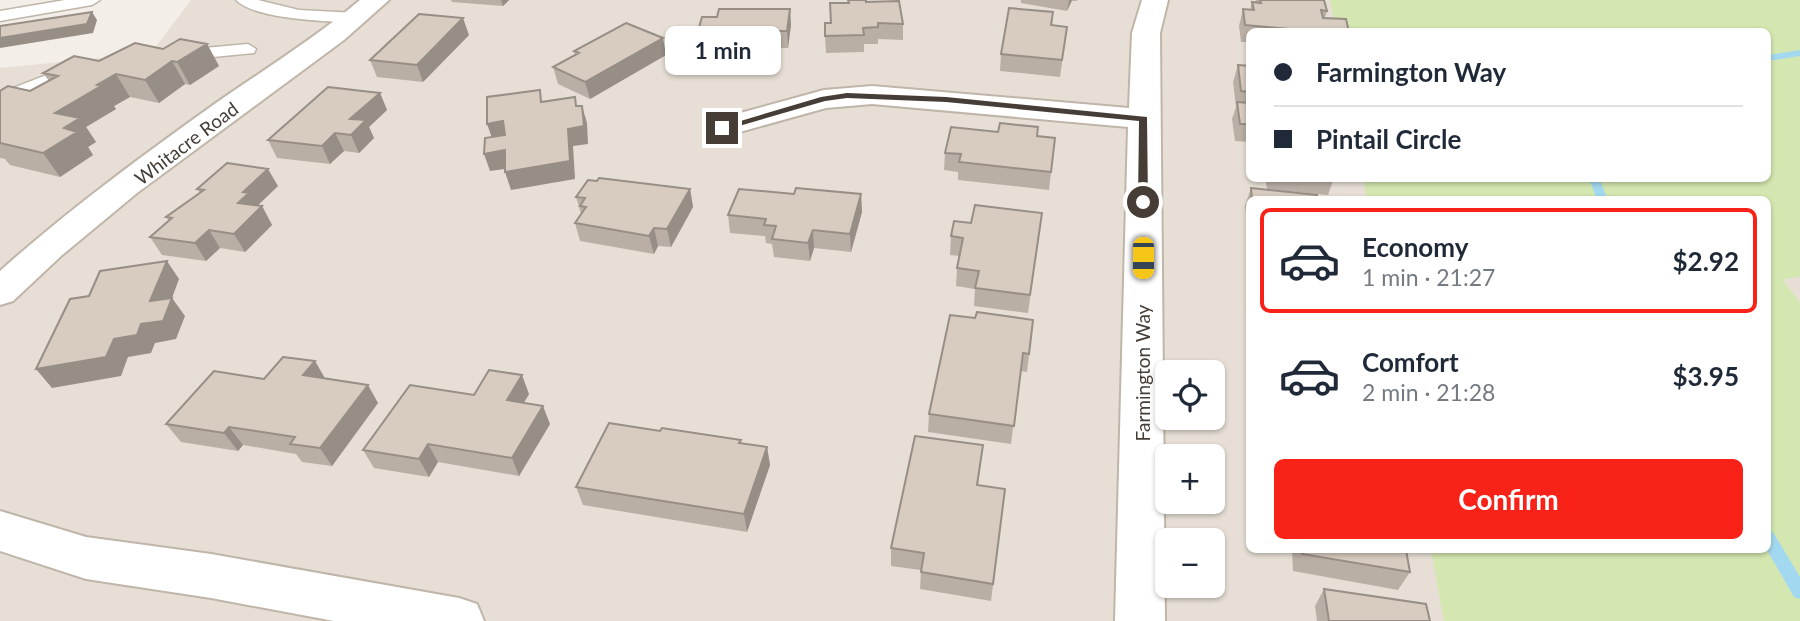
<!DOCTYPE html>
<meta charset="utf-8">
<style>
:root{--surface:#fff;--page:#f6f6f7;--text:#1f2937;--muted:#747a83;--line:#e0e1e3;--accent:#f82219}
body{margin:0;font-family:Lato,sans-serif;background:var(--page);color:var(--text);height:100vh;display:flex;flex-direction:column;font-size:26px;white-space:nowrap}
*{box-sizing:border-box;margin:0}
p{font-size:23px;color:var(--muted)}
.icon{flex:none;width:38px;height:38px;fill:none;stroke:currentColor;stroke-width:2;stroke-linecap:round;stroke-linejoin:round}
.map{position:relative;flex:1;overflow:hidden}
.side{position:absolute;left:1246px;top:196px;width:525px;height:357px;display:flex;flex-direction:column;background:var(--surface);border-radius:10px;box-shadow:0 2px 5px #0004}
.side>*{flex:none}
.banner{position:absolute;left:1246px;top:28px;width:525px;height:154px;border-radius:10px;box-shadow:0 2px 5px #0004;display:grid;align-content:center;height:154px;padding:0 28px;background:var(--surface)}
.tools{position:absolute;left:1155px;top:360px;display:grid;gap:14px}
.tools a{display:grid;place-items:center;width:70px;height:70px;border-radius:10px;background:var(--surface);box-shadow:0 2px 5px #0004;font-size:35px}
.end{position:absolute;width:32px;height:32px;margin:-16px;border:9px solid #463e36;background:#fff;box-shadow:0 0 0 4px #fff}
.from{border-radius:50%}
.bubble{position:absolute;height:49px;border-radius:10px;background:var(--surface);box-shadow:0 2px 5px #0004;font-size:23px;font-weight:700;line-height:49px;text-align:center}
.car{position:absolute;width:21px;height:42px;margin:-21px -10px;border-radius:9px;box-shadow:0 0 5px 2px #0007;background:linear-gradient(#f5c518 24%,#345 0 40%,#f5c518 0 76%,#345 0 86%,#f5c518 0)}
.banner b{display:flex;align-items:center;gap:24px;height:66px;font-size:26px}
.banner b+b{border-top:2px solid var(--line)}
.banner i{width:18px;height:18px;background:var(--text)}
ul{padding:12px 0 0;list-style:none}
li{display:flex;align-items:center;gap:21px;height:105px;margin:0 14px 10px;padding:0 14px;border:4px solid transparent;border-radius:10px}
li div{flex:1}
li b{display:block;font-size:26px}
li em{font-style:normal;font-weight:700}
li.current{border-color:var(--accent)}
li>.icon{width:63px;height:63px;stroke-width:1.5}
.primary-button{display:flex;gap:14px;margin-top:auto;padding:14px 28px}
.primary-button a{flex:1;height:80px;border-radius:10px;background:var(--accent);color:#fff;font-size:28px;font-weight:700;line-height:80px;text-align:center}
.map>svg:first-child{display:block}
</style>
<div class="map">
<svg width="1800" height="621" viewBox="0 0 1800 621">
<rect width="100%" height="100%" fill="#f3eee7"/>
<path fill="#e7dfd5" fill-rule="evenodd" d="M191,0H1800V621H0V68L151,53ZM1250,32H1768V178H1250ZM1250,200H1768V550H1250ZM1167,373H1213V418H1167ZM1167,457H1213V502H1167ZM1167,541H1213V586H1167Z"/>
<path fill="#d4e7b0" d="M1330,0H1800V276L1783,280L1800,303V621H1444L1431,550H1768V200L1367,199L1363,179L1768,178V32L1336,31Z"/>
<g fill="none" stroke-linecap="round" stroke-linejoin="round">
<path fill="#a3d9f0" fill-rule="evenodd" d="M1800,50V56L1768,61V55Z
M1589,178H1599L1608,200H1597Z
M1768,530L1773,532L1800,577V599L1794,597L1767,550Z"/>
<defs>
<path id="lane" d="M65,0H100L92,5L0,21V11Z
M236,0H258L299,10L356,13L364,18L356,23C328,21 256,20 236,0Z
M248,44L256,49L254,53L182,60L174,55L182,50Z
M75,64L81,65L84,69L81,73L0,104V93Z"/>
<path id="street" d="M360,0H389L344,40L137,193L61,256L13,301L0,305V271C68,210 142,156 216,103C265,69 315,38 360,0Z
M1142,0H1168L1160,33L1165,621H1115L1128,127L872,104L826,108L722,137L711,135L706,128L711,121L824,90L872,86L1129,108L1132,33Z
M0,511L86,537L211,554L459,598L477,604L484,621H334L211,598L86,579L0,551Z"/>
</defs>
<use href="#lane" stroke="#bfb5a9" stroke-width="3"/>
<use href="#street" stroke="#bfb5a9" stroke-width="4"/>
<use href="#lane" fill="#fff" fill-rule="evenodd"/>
<use href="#street" fill="#fff" fill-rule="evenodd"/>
</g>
<path fill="#baafa4" d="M451,0H509L503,6L452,2Z
M1021,0H1077V1H1072L1067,11L1021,3Z
M1256,0H1324L1327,11L1325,18L1349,32H1250V42H1241L1239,26L1243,9L1250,10L1252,2H1255Z
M866,2L903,24V40L878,39V44H864V52L826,53L825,36L831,23Z
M790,9L791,25L788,48H749L747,55H699L696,38Z
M1053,12L1052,26L1067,27L1060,77L1000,71L1001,54Z
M469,35L423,82L377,77L370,60Z
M207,44L219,66L190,85L185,84L159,103L130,97L114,106L116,109L86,127L96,142L88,147L93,155L60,177L10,165L5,159L0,158V91H30L49,81L43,73L99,61L163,49Z
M574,51L666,55L590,99L558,84L553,67L575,56Z
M1238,65L1250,66V142L1235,141L1232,119L1236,107L1233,82Z
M380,93L387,110L369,127L374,138L359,153L344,151L330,164L277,158L268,140Z
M1037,136L1055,138L1049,190L958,180V172L944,170L945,153Z
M1265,178H1334L1328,195L1267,189Z
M278,186L257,206H262L272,225L245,252L220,248L206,261L162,255L150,237L169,221L166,217L200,193L197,189Z
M1251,188L1317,200H1250L1249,233L1245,206Z
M690,189L693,207L671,247L658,246L654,254L580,241L575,223L581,214L576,197Z
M794,194H861L862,212L851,252L814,248L810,261L774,257L772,244L766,243L765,236L730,233L728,215Z
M1042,213L1028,313L974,306L975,289L956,286L957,268L960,256L950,255L951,236L971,223Z
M975,318L1033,320L1027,372L1020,371L1011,444L928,432L929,414Z
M325,378L378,403L332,466L302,462L296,454L243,445L238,451L181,442L166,424L264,379Z
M529,394L524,403L550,424L519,476L438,462L429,477L374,468L363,450L474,395Z
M741,443L767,447L770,465L747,532L583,505L576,487Z
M981,463L978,485L1005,489L991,601L920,589L921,570L891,566V548Z
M1292,550H1406L1410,572L1398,590L1293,571Z
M1324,589L1430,621H1317L1315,606Z"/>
<path fill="#978e86" d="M501,0H509L503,6Z
M1069,0H1072L1067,11Z
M790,9L791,25L788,48L787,31Z
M92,12L97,20L93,33L0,48V38Z
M463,18L469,35L423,82L417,65Z
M747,31L749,48L747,55L745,38Z
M663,38L666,55L590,99L585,82Z
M207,44L219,66L190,85L177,62Z
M172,61L185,84L159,103L145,80Z
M116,74L130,97L114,106L116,109L86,127L96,142L88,147L93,155L60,177L43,153L55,113Z
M380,93L387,110L369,127L374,138L359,153L351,135L350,119Z
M582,106L587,123L588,144L573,146L575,179L511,190L505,172Z
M503,121L508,139L493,141L487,124Z
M335,133L344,151L330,164L322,146Z
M505,150L511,168L490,171L484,154Z
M268,169L278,186L257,206H262L272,225L245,252L234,234L238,203L243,192Z
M690,189L693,207L671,247L667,229Z
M861,194L862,212L851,252L850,234Z
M654,228L658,246L654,254L649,236Z
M209,230L220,248L206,261L195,243Z
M813,230L814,248L810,261L808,243Z
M167,261L179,279L172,298L185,316L176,339L155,343L151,353L128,357L121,376L52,388L36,369L114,339L150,301Z
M315,361L326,380L303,375Z
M522,375L529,394L514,418L507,400Z
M368,385L378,403L332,466L320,448Z
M543,406L550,424L519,476L512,458Z
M229,427L243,445L238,451L224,433Z
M428,444L438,462L429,477L419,459Z
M767,447L770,465L747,532L744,514Z"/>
<path fill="#d8cbbf" stroke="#978e86" stroke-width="2" d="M848,0H866V2L899,1L903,24L878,23V27L863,28L864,35L825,36V23H831L830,3H849Z
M1260,0H1324L1327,11L1321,10L1323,18L1346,19L1349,32H1320L1245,25L1243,9L1254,10L1252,2L1261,3Z
M1009,8L1053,12L1051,25L1067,27L1062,60L1001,54Z
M719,9H790L787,31H747L745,38H696L702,17H717Z
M92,12L87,24L0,38V26Z
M419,14L463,18L417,65L370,60Z
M626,23L663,38L585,82L553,67L579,53L574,51Z
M180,39L207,44L177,62L172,61L145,80L116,74L97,85L101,86L55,113L80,118L64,128L77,132L43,153L0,143V91L8,86L30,91L58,76L43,73L74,56L99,61L135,43L163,49Z
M1238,65L1250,66V92L1241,91Z
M328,87L380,93L350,119L366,120L351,135L335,133L322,146L268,140Z
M540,90L541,102L575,97L576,106H582L584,126L568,129L570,161L505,172V150L484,154L485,138L505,135L503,121L487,124V97Z
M1237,102L1250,103V124H1240Z
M1000,123L1038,127L1037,136L1055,138L1051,172L959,162L961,154L945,153L951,127L998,132Z
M227,163L268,169L243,192L249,193L238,203L262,206L234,234L209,230L195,243L150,237L172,218L166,217L204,190L197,189Z
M599,178L690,189L667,229L654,228L649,236L575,223L586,207L580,206L585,198L576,197L588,180L597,181Z
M796,188L861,194L850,234L813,230L808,243L772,239L776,226L764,225L766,219L728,215L739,189L794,194Z
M1251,188L1317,195V200H1252Z
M975,205L1042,213L1030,295L975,288L979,271L957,268L963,238L951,236L954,221L971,223Z
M167,261L150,301L172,298L163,321L141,324L137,335L114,339L106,357L36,369L70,299L89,296L100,271Z
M977,312L1033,320L1029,354L1023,353L1014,426L929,414L950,315L975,318Z
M283,357L315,361L303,375L368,385L320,448L290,444L295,437L229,427L224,433L166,424L214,371L264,379Z
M489,370L522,375L507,400L543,406L512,458L428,444L419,459L363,450L410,385L474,395Z
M609,423L660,431L662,428L741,440L739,443L767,447L744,514L576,487Z
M915,436L983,445L977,485L1005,489L993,584L921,572L924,553L891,548Z
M1302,550H1406L1410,572L1302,554Z
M1324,589L1426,604L1430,621H1329Z"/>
<path fill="#463e36" d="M847,93L946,97L1147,117L1148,202L1143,205L1138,202L1139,121L946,102L847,98L825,101L722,131L717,128L821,97Z"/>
<g text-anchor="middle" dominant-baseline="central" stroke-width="6" stroke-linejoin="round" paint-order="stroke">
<g font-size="19" fill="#463e36" stroke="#fff">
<text transform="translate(186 143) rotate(-37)">Whitacre Road</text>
<text transform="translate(1142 373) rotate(-90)">Farmington Way</text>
</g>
</g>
</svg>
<div class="tools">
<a><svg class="icon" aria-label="locate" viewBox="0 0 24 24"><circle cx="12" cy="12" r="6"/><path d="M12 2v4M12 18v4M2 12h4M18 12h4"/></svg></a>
<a>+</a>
<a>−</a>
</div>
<i class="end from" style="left:1143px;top:202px"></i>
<i class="end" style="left:722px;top:128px"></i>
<div class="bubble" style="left:665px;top:26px;width:116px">1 min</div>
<i class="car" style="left:1143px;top:258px;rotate:180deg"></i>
<div class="banner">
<b><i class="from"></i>Farmington Way</b>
<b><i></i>Pintail Circle</b>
</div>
<section class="side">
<ul>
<li class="current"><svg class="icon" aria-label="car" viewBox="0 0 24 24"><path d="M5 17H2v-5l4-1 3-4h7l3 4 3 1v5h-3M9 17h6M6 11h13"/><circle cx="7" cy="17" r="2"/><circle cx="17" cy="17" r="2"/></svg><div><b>Economy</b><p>1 min · 21:27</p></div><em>$2.92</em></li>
<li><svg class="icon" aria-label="car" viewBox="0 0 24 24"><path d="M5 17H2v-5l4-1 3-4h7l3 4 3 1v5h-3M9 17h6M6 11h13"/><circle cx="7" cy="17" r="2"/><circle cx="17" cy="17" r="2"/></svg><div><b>Comfort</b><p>2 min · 21:28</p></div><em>$3.95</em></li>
</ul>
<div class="primary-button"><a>Confirm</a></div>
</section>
</div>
